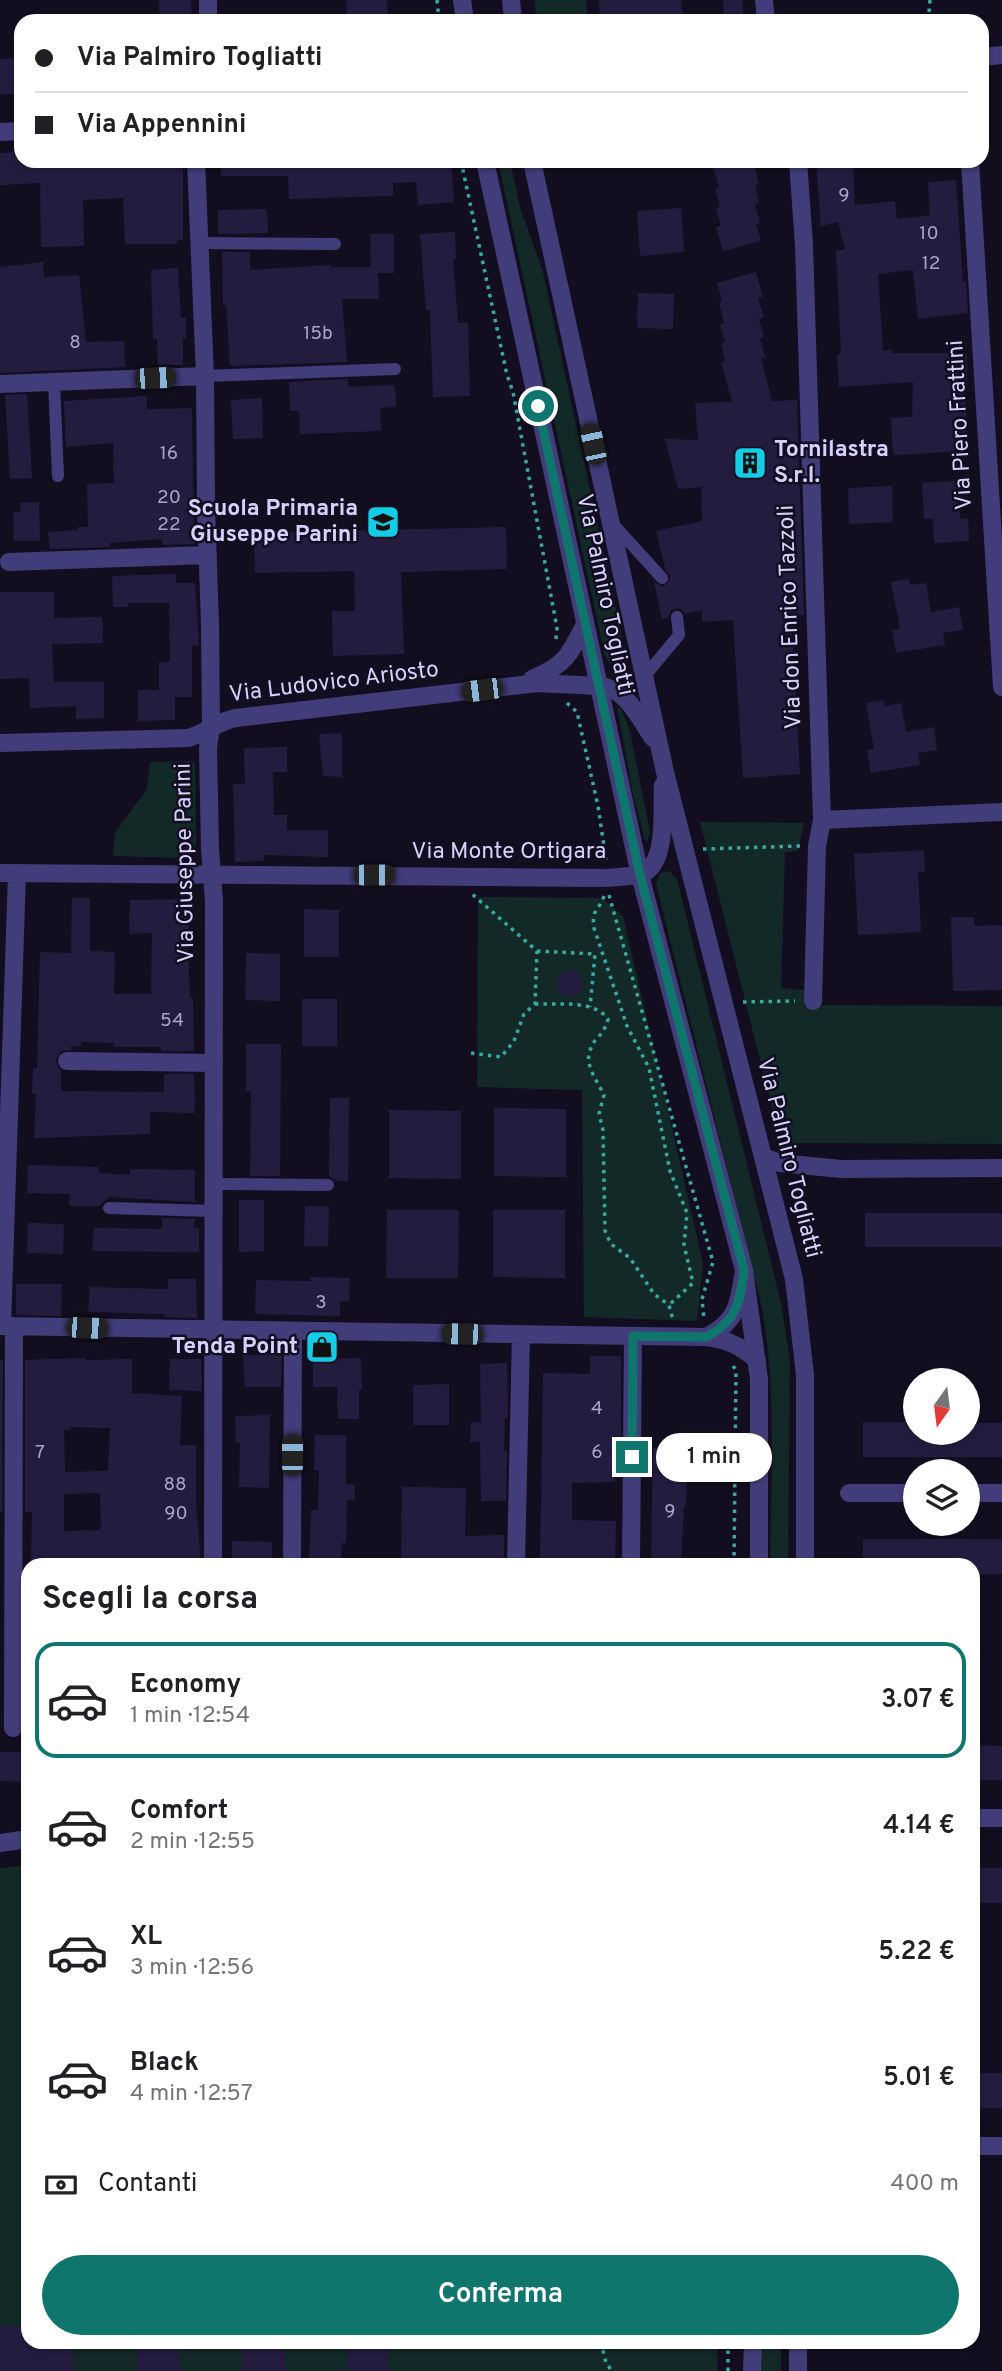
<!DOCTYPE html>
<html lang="it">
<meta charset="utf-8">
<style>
:root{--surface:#fff;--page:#f6f6f6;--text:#202124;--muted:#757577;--line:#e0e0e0;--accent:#0f766e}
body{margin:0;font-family:Overpass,sans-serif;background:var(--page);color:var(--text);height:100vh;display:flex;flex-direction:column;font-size:26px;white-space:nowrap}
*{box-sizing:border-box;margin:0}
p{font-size:23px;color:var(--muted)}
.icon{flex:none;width:38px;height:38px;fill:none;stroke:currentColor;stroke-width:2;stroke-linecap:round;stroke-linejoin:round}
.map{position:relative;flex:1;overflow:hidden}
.sheet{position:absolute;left:21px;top:1558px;width:959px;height:791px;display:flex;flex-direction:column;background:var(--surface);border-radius:21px;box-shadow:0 2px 5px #0004}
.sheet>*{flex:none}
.guide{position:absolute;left:14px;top:14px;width:975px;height:154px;border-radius:21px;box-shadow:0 2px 5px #0004;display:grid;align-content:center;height:154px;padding:0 21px;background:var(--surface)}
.needle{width:46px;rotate:194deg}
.tools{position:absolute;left:903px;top:1368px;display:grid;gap:14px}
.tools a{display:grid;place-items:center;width:77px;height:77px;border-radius:50%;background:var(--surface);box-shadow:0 2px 5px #0004;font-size:35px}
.end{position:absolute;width:32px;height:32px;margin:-16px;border:9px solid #0f766e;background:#fff;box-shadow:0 0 0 4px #fff}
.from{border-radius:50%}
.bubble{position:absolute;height:49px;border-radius:24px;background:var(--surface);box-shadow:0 2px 5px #0004;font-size:23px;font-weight:600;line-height:49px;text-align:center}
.car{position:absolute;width:21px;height:42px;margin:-21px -10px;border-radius:9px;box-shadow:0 0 5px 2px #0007;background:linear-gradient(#222 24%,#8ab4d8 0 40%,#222 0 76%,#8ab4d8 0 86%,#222 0)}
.guide b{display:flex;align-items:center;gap:24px;height:66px;font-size:26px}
.guide b+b{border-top:2px solid var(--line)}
.guide i{width:18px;height:18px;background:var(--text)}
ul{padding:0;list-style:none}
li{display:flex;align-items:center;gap:21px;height:116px;margin:0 14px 10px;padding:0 7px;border:4px solid transparent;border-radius:21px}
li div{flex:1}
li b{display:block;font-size:26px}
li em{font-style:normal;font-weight:600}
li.active{border-color:var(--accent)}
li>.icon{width:63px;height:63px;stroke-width:1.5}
h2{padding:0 21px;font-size:32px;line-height:84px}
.pay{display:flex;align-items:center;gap:18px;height:77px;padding:0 21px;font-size:26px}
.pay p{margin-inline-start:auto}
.action{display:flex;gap:14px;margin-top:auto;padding:14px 21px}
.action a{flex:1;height:80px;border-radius:42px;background:var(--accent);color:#fff;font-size:28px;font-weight:600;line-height:80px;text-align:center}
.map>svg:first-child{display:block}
</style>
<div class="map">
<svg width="1002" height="2371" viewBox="0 0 1002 2371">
<rect width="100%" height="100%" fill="#120e1f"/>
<path fill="#122928" d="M535,0H586L588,21H536Z
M498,161H510L520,207L543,272L625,652V657L620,665L610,664L605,656Z
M617,706L622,710L630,732L650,832L647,842L645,840L633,794Z
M191,761L195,764L196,846L193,854L184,858L113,856L115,833L147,789L150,762Z
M700,822L804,823L798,851L785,852L781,988L804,990V1007L828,1005L1002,1006V1144L781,1143Z
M669,871L677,879L781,1303L790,1361L788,1564H770C771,1478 777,1393 762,1308L656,884L660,873Z
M478,897L599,898L604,900L623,916L703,1263L697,1321L584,1317L582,1090L477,1087Z
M28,1865V2342H717L718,2371H0V1868Z
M759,2342H781V2371H759Z"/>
<path fill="#241c3f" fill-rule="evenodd" d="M159,0H191L192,21H160Z
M346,0H387L388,19L347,20Z
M599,0H681L683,21H644V18L600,21Z
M723,0H742L744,21H724Z
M17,58L19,94H0V59Z
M21,152V161H81V163L183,161V240H177V244H125L123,198L83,200L84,246L41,247L40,183L0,185V153Z
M220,161H451L454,202L418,205L416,182L393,183V196L289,199L288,176H221Z
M716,161H753L759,184L755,185L759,203L755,204L760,223L756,224L761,241L723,251L716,227L721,226L716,208L720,207L715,189L719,188L714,168L717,167Z
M816,161H853L855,205L895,201L897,219L930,215L928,182L956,180L963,282L966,281L968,313L918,319L913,270L878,274L883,351L891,350L892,353H967V391H965L968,451L893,455L891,418L912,417L913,382L839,387L837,354H841L836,251L845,249L838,222L821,226Z
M681,208L684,252L640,256L637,211Z
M267,209L268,233L218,234V210Z
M455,232L456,259H453L458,323H468L470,396L433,397L430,310H426L420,234Z
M370,234H394V273H378L379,299H342L347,362L230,366L226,305H223L222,252H250V270L330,265L331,267H371Z
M43,262L44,277L79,275L86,342L124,341L125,367L0,373V267Z
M178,268L181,318H186V338H183V365H158L157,339H153L151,270Z
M756,272L763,297L758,298L764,318L759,319L764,337L760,338L765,358H761L772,401L797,400L804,615L791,616L800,774L743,778L733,620L702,622V610L685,614L681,609L677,608L671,610L668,618L662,619L654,582L663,587L670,580V576L665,568L656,531L702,521L701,487L678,489L665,439L698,440L695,403L732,402L721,362L725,361L721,343L725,342L720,324L724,323L719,302L722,301L717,283Z
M638,293L674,294L673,329L637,328Z
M348,379V387L395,385L396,407L380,408L381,431L300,434L299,411H290L289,382Z
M27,394L32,478L10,479L5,395Z
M147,396V409L192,408L194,544L163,545L162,539L110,543V547L50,549L48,532L78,530V527H88L87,484L114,483L113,443L66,447L64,401Z
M262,398L263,438L233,439L231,400Z
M958,481L960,519L968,518L969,541L934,543L933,519H924L922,483Z
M892,486L893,522L849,524L848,488Z
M39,502L40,541H14L13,512H21L20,503Z
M506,527L507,569L401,572L404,654L333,656L332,611H355L354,571L255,573L254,533Z
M176,574V583H195L199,645L192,646V697H175V720L138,721V690H159V662H170L169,603H128L129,607H113L112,576Z
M909,579L910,585L926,583L931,612L959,607L963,630L943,633L945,645L896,653L892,630L900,629L891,582Z
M0,592H54V618L102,617L103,643L52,644L54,682H104V718L76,719V706L30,708L29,678L0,679Z
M884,700L885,706L901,703L906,732L934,727L937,750L918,753L920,765L871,773L867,750L874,749L866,703Z
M342,733V777L323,776L319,734Z
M287,747V772H273L274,815H287V830H328V857L264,855V861L235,862L233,784H245L244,748Z
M924,850L925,872H918L921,932L858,935L854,854Z
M72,898H90V951L115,952L114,994H151L152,933L129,934L130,900L190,899L188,950L190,998H193L194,1051H161V1047H113L114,1043L82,1042L81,1046H71V1050L61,1051L56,1060L57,1066L61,1071V1091L164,1092V1074H194L195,1113L150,1112V1134L34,1138L36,1094H32L33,1068H37L40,952L71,953Z
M304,909L339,910V957H304Z
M951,917H974V926L1002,925V990L953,991Z
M246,953L280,954V1001L245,1000Z
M557 983a13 13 0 1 1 26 0a13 13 0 1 1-26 0Z
M302,999H337V1046H302Z
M246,1044H281L280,1176H250L251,1091H246Z
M330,1098H349L348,1181H336L329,1176Z
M494,1108L566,1109V1177L494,1176Z
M389,1110L461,1111V1179L389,1178Z
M28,1165L99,1167V1173L130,1175V1169L195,1170V1202L109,1197L99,1206H69L70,1194L27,1193Z
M239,1200H264V1251L239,1252Z
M305,1206H329L328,1246H304Z
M387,1210H459L458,1278H386Z
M493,1210H565V1278L493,1277Z
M865,1213H1002V1247H865Z
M162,1218L195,1219L194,1228H199V1252L92,1251L94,1228L162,1229Z
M28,1223L64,1224L63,1254L27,1253Z
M311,1277L350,1278L349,1301H340V1316L255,1314L256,1280L310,1281Z
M168,1279H196L197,1318L164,1317V1314L88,1312L90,1287L164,1289L168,1288Z
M16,1284H62L61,1316L16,1315Z
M243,1355H282L281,1387H245Z
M590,1356H621V1436H613L615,1482L572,1483V1520L616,1521L615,1564H540L543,1373L590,1374Z
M86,1358V1360L132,1359V1393L182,1396L180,1445H196V1502L201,1564H168V1560H137L138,1564H105V1560L62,1561V1564H31L32,1512H25V1360ZM71,1427L110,1428L108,1471L65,1472L64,1430H71ZM100,1493L101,1530L64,1531V1494Z
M361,1358L362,1390H359V1419H338L337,1387H313V1359Z
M170,1359H201L202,1391L169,1390Z
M0,1360H3L2,1512H0Z
M507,1363L508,1418H505L504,1451H507L506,1501H481L480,1442H470L471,1422H481L480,1364Z
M449,1384V1425H413V1385Z
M270,1415L269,1488L239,1487L240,1443H236L235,1416Z
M863,1422H915V1433H968V1423H1002V1457H863Z
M315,1435H346V1484L355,1485V1500H347L346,1543H342L341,1564H309L311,1510H318L319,1470H314Z
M653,1448L688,1449L686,1506H684L681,1564H651Z
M402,1487L466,1488L465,1536L504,1535V1563L401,1564Z
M863,1539H1002V1574H973V1564H863Z
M232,1541L272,1542V1564H232Z
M973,1745L1002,1746V1780H973Z
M0,1752H28V1782L0,1781Z
M973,1868H1002V1903H973Z
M973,2073H1002V2108H973Z
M0,2326H28V2342H57V2349L73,2348L74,2371H0Z
M136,2342H178L179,2371H137Z
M242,2342H284L285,2371H242Z
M347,2342H388L389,2371H348Z"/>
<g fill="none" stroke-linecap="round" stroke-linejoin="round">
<path stroke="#38a8a3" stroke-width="3.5" stroke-dasharray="3.5 5" stroke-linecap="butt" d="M437,0L439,21
M929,12L930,0
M461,161L507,375L513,392L557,628L556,639
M567,703L577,712L598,806L606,860
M703,849L800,846
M609,895L713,1262L702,1299L704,1319
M604,896C599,911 591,909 594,928L627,1026L649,1068L670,1171L687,1213L684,1245L693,1283L669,1305
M537,951L595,954L590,1007
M743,1002L795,1001
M535,1004C558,1005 593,999 608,1019C603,1038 595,1036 591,1048C583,1064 597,1080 604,1095L599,1114L603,1130L605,1231L611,1244L630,1258L654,1294L669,1305L673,1320
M471,1053L501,1057L514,1041L524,1014L535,1004L537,951L472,894
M733,1366L736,1370L734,1564
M601,2342L606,2363L612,2371
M728,2371V2342"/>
<path stroke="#413d7a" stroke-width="12" d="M200,243L335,244
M205,376L395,369
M54,381L58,476
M613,524L662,578
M644,677L679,635L677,617
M214,1184L328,1185
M109,1208L214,1211"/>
<path stroke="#413d7a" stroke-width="18" d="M208,0V21
M764,0L766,21
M0,132L21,131
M196,161L205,376L206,508L210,625L211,727L208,748L210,849L214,901L213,1564
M798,161L804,245L822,820L817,846L813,1001
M970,161L1002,687
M0,384L205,376
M9,562L208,555
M532,679C565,665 570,655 585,624
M0,743L188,738C206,733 218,721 236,718L538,683L599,686
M822,820L1002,812
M0,873L607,878L640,875
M67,1061L214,1063
M763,1157L780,1163L841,1169L1002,1168
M0,1326L706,1337C726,1339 741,1346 757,1360
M2,1326L17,873
M706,1337C735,1323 739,1306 743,1276
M849,1493H915
M968,1493H1002
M292,1564L293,1332
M516,1564L521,1334
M631,1564L633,1336
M13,1728L14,1326
M973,1818H1002
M0,1843L28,1839
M973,2146H1002"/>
<path stroke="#413d7a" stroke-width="18" d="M462,0L465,21
M511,0L513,21
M982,57L1002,55
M485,161L640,875L744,1270L759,1379V1564
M532,161L665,772L794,1279L805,1375V1564
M599,686C627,688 638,717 653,738
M640,875C669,864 661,811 663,785
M752,2371L753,2342
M798,2371V2342"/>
</g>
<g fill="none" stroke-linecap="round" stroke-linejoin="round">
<path stroke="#0f766e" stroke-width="9" d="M538,406L640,875L744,1270C740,1303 737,1321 706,1337L633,1336L632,1457"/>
</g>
<defs>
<symbol id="building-square" viewBox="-11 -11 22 22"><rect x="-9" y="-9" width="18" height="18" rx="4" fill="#13cce5" stroke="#120e1f"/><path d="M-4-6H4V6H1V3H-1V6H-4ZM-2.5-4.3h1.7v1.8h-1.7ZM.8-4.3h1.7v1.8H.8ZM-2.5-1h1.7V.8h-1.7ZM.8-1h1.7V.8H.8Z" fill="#111"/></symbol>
<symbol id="school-square" viewBox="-11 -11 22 22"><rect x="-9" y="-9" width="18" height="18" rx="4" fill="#13cce5" stroke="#120e1f"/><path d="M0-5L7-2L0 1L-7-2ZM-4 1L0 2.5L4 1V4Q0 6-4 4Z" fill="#111"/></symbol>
<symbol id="shop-square" viewBox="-11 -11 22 22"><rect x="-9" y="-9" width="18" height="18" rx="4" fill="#13cce5" stroke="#120e1f"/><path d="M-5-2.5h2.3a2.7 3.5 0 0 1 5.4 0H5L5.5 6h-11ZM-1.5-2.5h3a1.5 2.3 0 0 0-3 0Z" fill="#111"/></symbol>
</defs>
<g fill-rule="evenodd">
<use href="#building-square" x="731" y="444" width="38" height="38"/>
<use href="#school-square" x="364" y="503" width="38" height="38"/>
<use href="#shop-square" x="303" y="1328" width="38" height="38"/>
</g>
<g text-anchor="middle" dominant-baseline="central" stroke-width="5" stroke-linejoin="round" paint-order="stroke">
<g font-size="19" fill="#aaa4cc">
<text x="844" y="196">9</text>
<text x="929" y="234">10</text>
<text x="931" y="264">12</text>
<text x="318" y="334">15b</text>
<text x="75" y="343">8</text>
<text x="169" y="454">16</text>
<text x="169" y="498">20</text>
<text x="169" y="525">22</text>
<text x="172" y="1021">54</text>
<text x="321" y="1303">3</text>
<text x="597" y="1409">4</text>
<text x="40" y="1453">7</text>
<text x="597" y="1453">6</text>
<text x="175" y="1485">88</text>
<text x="670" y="1512">9</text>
<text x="176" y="1514">90</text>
</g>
<g font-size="23" fill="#d6d1fb" stroke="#120e1f">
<text transform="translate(961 425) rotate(-93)">Via Piero Frattini</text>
<text transform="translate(604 595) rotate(78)">Via Palmiro Togliatti</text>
<text transform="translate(791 617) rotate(-92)">Via don Enrico Tazzoli</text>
<text transform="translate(334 683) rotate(-7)">Via Ludovico Ariosto</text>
<text x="509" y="852">Via Monte Ortigara</text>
<text transform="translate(186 863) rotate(-91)">Via Giuseppe Parini</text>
<text transform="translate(788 1158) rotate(76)">Via Palmiro Togliatti</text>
</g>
<g font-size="23" font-weight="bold" fill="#d6d1fb" stroke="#120e1f" text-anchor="end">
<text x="774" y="450" text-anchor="start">Tornilastra<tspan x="774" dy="26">S.r.l.</tspan></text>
<text x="358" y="509">Scuola Primaria<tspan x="358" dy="26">Giuseppe Parini</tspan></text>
<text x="298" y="1347">Tenda Point</text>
</g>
</g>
</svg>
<div class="tools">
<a><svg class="needle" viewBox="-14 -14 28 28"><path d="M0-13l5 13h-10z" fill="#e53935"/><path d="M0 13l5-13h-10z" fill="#757577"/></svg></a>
<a><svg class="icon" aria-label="layers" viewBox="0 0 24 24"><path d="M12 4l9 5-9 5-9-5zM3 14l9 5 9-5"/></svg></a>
</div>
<i class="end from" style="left:538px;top:406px"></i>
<i class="end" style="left:632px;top:1457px"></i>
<div class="bubble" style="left:656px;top:1433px;width:116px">1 min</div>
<i class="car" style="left:155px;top:378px;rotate:88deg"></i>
<i class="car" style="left:593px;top:444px;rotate:348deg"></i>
<i class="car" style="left:482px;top:690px;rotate:263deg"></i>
<i class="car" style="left:374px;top:875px;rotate:90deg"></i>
<i class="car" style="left:87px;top:1328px;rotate:92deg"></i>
<i class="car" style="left:462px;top:1334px;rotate:271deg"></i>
<i class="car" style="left:292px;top:1455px;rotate:0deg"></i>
<div class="guide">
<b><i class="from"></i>Via Palmiro Togliatti</b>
<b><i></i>Via Appennini</b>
</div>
<section class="sheet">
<h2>Scegli la corsa</h2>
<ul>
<li class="active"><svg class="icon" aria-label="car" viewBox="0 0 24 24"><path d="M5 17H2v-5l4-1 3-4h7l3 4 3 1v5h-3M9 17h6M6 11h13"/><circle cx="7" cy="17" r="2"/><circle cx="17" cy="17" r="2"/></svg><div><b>Economy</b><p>1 min · 12:54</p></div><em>3.07 €</em></li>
<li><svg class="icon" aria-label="car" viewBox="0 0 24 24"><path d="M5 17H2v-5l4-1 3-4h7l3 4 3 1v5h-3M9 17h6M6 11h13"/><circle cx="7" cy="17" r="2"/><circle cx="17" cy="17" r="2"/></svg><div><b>Comfort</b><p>2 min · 12:55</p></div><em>4.14 €</em></li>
<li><svg class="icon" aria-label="car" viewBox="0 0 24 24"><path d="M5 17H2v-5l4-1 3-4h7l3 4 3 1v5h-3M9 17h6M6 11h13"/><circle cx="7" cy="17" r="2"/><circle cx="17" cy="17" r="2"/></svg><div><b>XL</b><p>3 min · 12:56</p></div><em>5.22 €</em></li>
<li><svg class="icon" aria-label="car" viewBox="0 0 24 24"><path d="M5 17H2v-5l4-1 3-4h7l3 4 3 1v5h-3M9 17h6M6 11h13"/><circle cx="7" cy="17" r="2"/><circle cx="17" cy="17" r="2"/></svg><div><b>Black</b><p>4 min · 12:57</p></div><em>5.01 €</em></li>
</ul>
<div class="pay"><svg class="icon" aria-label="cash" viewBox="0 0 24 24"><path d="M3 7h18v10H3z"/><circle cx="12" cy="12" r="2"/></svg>Contanti<p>400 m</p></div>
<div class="action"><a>Conferma</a></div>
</section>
</div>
